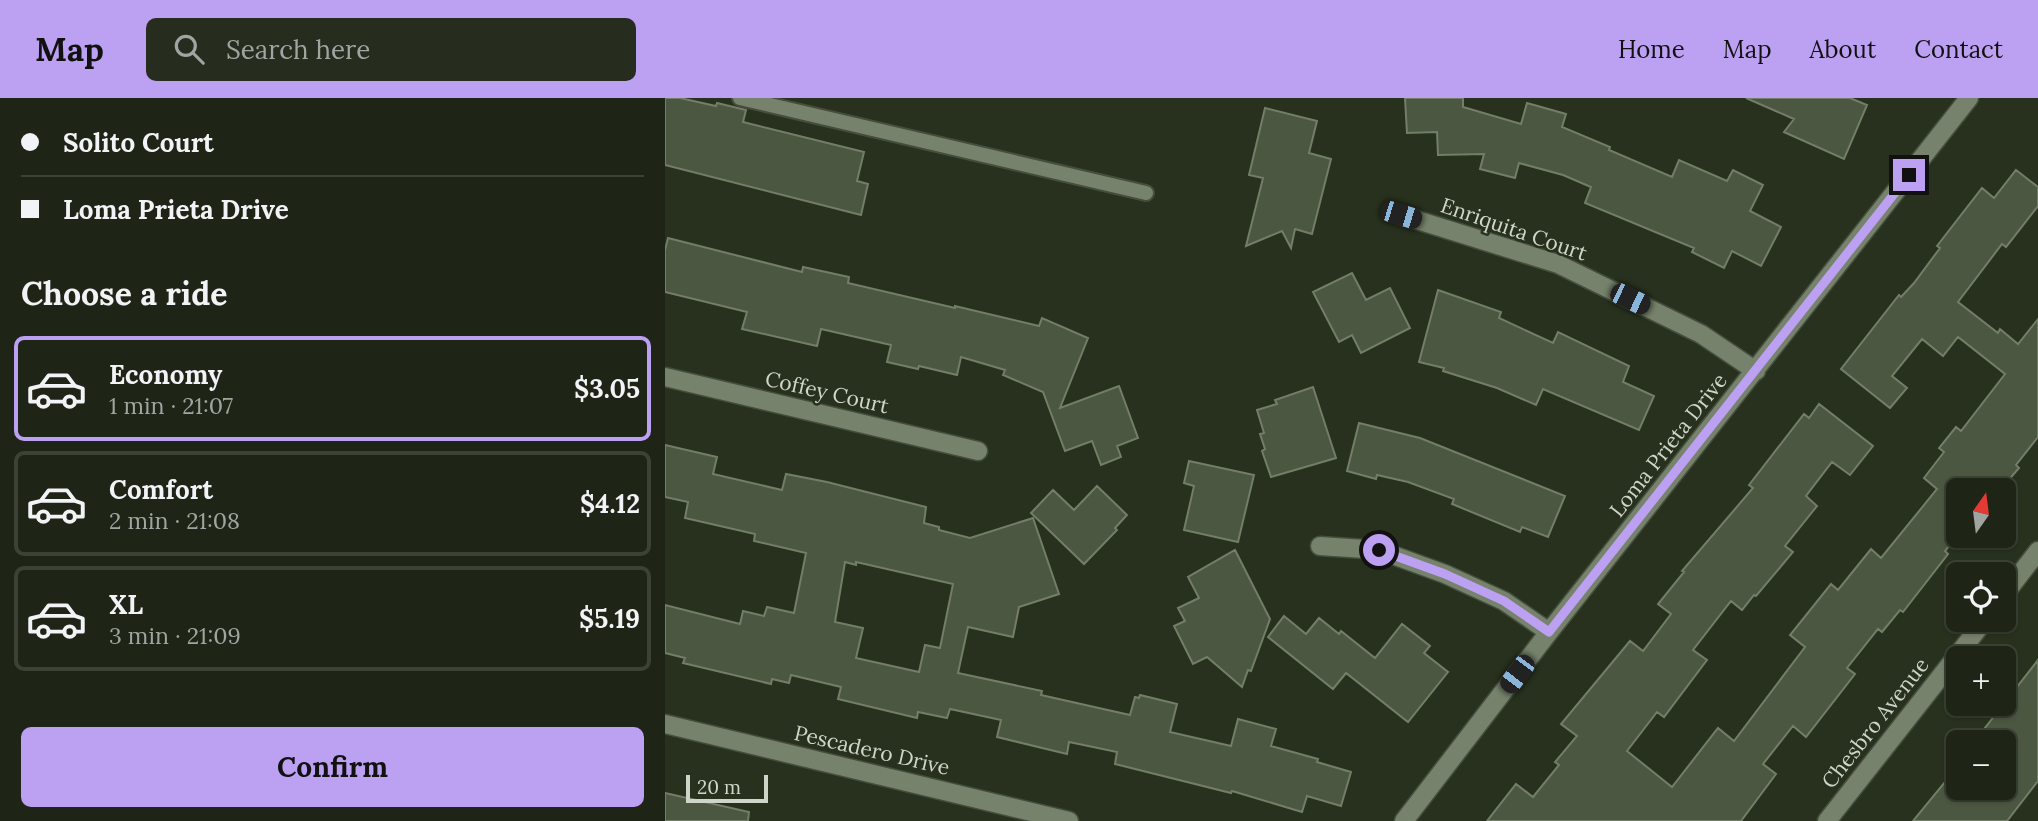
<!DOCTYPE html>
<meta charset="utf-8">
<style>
:root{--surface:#1e2516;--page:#262d1f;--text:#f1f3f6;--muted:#a1a5a1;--line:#3c4235;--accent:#bca0f2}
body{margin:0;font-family:Lora,serif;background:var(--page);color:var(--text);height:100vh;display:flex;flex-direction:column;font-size:26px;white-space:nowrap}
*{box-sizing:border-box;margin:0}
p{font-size:23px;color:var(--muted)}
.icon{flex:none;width:38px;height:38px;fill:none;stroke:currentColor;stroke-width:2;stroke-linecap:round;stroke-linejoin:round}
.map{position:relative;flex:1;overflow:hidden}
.details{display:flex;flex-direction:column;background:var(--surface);width:665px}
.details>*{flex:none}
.top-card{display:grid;align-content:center;height:154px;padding:0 21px;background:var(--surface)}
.needle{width:46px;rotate:14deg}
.controls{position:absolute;left:1281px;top:380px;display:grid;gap:14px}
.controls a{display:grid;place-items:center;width:70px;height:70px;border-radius:10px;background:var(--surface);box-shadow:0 2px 5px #0004,0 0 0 2px var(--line);font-size:35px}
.scale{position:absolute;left:21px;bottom:18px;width:82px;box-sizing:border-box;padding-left:7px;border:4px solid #cfd5c9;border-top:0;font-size:19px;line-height:24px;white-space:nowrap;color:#cfd5c9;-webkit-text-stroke:5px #28311e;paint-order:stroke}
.end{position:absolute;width:32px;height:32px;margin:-16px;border:9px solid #bca0f2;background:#111;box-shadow:0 0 0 4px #111}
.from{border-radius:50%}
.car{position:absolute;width:21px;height:42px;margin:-21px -10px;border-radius:9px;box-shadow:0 0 5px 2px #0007;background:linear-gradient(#222 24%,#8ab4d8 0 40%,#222 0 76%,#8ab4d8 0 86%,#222 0)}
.top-card b{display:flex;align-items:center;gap:24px;height:66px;font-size:26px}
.top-card b+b{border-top:2px solid var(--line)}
.top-card i{width:18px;height:18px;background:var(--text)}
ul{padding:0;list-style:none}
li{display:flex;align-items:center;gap:21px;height:105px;margin:0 14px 10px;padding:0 7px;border:4px solid var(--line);border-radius:10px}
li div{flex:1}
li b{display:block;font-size:26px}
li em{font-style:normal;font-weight:800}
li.on{border-color:var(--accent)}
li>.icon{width:63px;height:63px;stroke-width:1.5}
h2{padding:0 21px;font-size:32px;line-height:84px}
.cta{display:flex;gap:14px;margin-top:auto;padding:14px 21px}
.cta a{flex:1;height:80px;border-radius:10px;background:var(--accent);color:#111;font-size:28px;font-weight:800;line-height:80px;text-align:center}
header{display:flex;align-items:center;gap:42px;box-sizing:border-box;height:98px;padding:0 35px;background:var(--accent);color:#111}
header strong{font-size:33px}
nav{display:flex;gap:38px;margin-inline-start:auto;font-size:24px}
.search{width:490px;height:63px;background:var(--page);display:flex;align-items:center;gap:18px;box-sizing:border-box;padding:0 24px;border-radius:10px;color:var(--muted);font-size:26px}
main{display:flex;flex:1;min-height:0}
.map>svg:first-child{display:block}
</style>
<header>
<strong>Map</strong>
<div class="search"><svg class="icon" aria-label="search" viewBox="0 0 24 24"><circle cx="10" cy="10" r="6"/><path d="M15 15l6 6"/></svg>Search here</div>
<nav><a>Home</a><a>Map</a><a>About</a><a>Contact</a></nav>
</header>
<main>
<section class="details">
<div class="top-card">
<b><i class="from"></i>Solito Court</b>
<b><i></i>Loma Prieta Drive</b>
</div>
<h2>Choose a ride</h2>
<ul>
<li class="on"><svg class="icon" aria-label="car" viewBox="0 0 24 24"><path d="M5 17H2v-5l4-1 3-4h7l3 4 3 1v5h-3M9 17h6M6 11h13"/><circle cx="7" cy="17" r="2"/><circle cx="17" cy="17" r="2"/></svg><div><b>Economy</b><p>1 min · 21:07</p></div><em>$3.05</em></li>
<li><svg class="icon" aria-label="car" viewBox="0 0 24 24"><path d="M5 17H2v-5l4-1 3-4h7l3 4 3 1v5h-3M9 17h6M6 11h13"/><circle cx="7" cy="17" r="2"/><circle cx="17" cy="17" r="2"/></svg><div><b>Comfort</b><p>2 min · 21:08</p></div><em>$4.12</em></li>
<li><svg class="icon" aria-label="car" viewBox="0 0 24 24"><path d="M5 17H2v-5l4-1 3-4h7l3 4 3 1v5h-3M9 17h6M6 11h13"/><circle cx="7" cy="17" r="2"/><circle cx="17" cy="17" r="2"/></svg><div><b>XL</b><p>3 min · 21:09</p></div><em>$5.19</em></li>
</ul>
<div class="cta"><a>Confirm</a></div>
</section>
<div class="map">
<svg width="1373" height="723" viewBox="0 0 1373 723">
<rect width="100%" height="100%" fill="#28311e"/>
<path fill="#4c5741" stroke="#727e67" stroke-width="2" fill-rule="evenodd" d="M0,0H15L51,8L52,5L81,12L78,24L199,54L192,83L203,86L196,117L0,67Z
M740,0H798V9L856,26L862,5L901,16L897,29L945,49L944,52L1007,79L1014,62L1062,83L1068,72L1098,87L1085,113L1116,129L1096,168L1067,153L1059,170L1027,154L1029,150L920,105L926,89L898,77L854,65L850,80L815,71L819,56L773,57L772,34L742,35Z
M1081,0H1185L1202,7L1179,61L1119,34L1129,21Z
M600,10L652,23L644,55L666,61L647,136L630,131L626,150L617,133L581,148L598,80L584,77Z
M1351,72L1373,89V108L1341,149L1337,146L1293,204L1333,235L1335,231L1353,246L1373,221V339L1351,367L1354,370L1335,392H1293V437L1280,453L1283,456L1238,514L1235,512L1217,534L1213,531L1182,570L1190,576L1141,639L1128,628L1098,666L1111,676L1076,723H822L851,686L868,699L894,667L890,664L912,638L896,626L965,543L978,553L1006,516L993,506L1019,474L1017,473L1088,390L1084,387L1139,316L1144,320L1154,306L1208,348L1185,377L1167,364L1141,398L1152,408L1120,448L1128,454L1091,498L1089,497L1077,512L1066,503L1028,552L1042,562L999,619L992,614L962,653L1007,689L1053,630L1069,643L1140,549L1125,537L1166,486L1173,492L1206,451L1216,460L1272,391L1259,380L1279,354L1274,350L1291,329L1296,333L1340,276L1293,239L1278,258L1257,241L1227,278L1242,290L1225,310L1176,271L1234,197L1236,199L1249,185L1275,150L1272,148L1317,90L1329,100Z
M3,140L137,174L138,169L184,179L183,185L290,210V208L374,228L377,220L423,240L395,310L454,288L473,340L452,348L456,359L436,367L427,343L400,353L378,294L338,277L340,272L296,259L292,277L254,268L253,271L222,264L226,247L156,231L152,248L77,231L82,214L0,194V152Z
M687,175L701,202L725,190L745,230L696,255L687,237L674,244L648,194Z
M773,192L836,214L834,220L888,245L893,234L964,268L958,284L989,298L974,332L878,291L871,307L832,290L778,273L779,270L754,264Z
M648,289L671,360L606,379L597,353L600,351L595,336L599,335L592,312L612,306L610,302Z
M694,325L755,340L900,398L883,439L857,429L855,434L787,406L789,401L743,384L712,377L711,381L682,373Z
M0,347L52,359L48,376L117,392L121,376L162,384L261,409L259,425L274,429V432L305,440L368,420L394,496L354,509L348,539L303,529L293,575L377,593L376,597L465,617L470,599L474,600L475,597L512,606L505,634L566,648L573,621L611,631L606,648L653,661L652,664L686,674L676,708L642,698L637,714L567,693L566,695L450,666L452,654L404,644L402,656L332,639L336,622L285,611L282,620L253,614L252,620L173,601L176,589L126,577L124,585L107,581L106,586L18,565L20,560L0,555V507L75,526L78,513L99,518L102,509L129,515L141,455L89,443L90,436L20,420L23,404L0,399ZM180,464L191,467V464L288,486L275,550L260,547L254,574L191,560L198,530L170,524Z
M524,363L589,377L573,444L519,432L529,388L519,385Z
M432,388L462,417L450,430L452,432L419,466L366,415L388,392L409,412Z
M570,452L605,521L586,573L583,572L577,589L542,559L528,566L509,528L520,523L513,510L534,500L523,479Z
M619,518L641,536L654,520L674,536L676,533L710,560L737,526L765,548L759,555L783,574L743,624L681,575L668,591L603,539Z
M1373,562V683L1342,723H1248L1293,668V690H1339V644H1309Z
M0,695L84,714L83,723H0Z"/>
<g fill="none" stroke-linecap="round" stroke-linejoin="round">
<defs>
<path id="service" d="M75,0L481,95"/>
<path id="minor" d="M736,117L893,166L1036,236L1091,273
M0,279L313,353
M655,448L714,452L780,476L839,503L884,534
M1339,497L1373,453
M0,626L404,723
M739,723L884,534L1304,0
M1162,723L1320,522"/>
</defs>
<use href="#service" stroke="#454e3d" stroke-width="18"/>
<use href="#minor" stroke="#454e3d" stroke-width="21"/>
<use href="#service" stroke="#76826b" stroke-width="14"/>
<use href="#minor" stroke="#76826b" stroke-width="18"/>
</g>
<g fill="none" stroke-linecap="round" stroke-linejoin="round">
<path stroke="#bca0f2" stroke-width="9" d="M714,452L780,476L839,503L884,534L1244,77"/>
</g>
<g text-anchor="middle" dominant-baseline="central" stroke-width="5" stroke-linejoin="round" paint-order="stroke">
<g font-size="21" fill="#cfd5c9" stroke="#28311e">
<text transform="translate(849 131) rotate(19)">Enriquita Court</text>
<text transform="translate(162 294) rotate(13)">Coffey Court</text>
<text transform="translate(1003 347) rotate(-52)">Loma Prieta Drive</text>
<text transform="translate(1210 625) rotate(-52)">Chesbro Avenue</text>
<text transform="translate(207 652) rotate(13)">Pescadero Drive</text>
</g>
</g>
</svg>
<div class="controls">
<a><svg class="needle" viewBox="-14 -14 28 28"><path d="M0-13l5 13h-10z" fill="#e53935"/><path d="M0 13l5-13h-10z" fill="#a1a5a1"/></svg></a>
<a><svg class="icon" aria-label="locate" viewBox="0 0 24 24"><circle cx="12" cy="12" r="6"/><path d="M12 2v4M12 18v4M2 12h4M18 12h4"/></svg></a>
<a>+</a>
<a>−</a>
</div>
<div class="scale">20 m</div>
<i class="end from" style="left:714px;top:452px"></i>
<i class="end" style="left:1244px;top:77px"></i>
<i class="car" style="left:736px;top:117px;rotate:107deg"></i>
<i class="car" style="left:965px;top:201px;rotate:116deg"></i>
<i class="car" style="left:852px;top:576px;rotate:217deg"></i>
</div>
</main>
